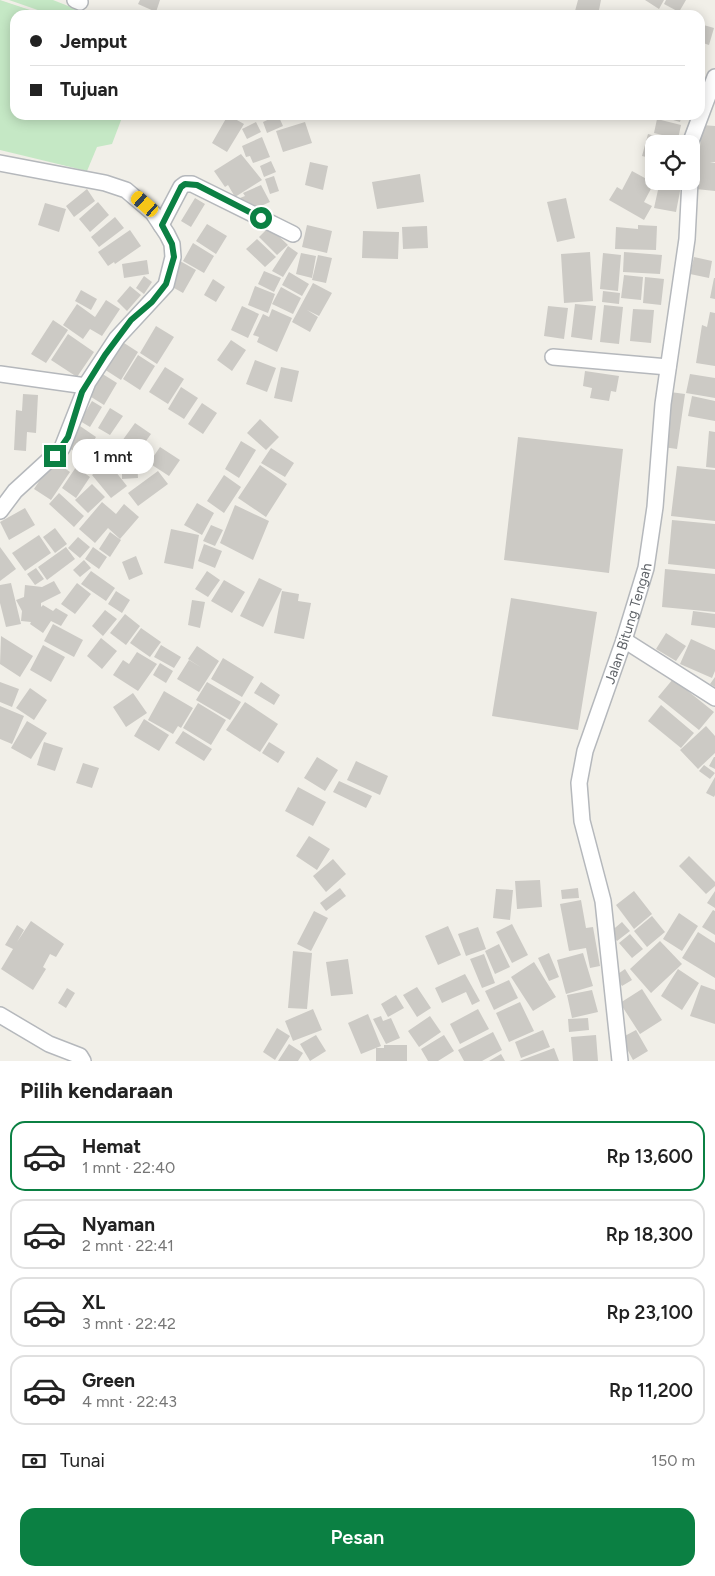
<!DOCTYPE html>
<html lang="id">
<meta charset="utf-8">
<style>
:root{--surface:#fff;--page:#f2f2f2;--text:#222;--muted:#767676;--line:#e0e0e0;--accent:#0b8043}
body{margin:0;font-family:Figtree,sans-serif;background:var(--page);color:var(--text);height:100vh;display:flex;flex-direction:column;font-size:19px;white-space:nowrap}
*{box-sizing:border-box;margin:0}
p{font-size:16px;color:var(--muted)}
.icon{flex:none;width:28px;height:28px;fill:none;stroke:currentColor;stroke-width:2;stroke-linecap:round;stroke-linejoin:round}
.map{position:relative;height:1061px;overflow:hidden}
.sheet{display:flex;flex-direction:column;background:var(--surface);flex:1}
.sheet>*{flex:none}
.banner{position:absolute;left:10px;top:10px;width:695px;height:110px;border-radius:15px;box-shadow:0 2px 12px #0003;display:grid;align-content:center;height:110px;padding:0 20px;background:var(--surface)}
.buttons{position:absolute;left:645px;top:135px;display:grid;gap:10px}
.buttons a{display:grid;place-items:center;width:55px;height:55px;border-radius:10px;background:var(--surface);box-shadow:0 2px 12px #0003;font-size:25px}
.end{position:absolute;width:22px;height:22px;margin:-11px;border:6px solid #0b8043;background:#fff;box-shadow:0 0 0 2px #fff}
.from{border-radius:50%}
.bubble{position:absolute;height:35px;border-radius:15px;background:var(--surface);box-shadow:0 2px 12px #0003;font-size:16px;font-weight:600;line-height:35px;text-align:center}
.car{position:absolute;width:15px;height:30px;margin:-15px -8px;border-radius:6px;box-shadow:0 0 4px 1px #0007;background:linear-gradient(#f5c518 24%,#345 0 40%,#f5c518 0 76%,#345 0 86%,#f5c518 0)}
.banner b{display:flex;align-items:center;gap:18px;height:48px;font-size:19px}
.banner b+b{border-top:1px solid var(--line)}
.banner i{width:12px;height:12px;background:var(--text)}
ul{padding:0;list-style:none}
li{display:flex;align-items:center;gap:15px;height:70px;margin:0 10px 8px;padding:0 10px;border:2px solid var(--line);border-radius:15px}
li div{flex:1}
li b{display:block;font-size:19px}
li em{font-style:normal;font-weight:600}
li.selected{border-color:var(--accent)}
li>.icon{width:45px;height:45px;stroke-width:1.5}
h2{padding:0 20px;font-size:22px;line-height:60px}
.pay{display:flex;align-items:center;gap:12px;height:55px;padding:0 20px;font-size:19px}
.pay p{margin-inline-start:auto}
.cta{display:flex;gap:10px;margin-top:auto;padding:10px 20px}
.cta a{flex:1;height:58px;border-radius:15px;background:var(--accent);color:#fff;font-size:20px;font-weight:600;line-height:58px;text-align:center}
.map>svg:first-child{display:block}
</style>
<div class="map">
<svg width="715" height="1061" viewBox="0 0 715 1061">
<rect width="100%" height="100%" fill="#f1efe8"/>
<path fill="#c5e8c5" d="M0,0L45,15H15V115H123L112,144L97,147L87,171L0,150Z
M9,0H53L91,15H52Z"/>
<path fill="#cccac5" d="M140,0H160L156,12L138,4Z
M578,0H601L598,15L575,11Z
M645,0H664L659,9Z
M666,0H686L679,12L664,4Z
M128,10L140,15H126Z
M700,24L714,28L709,45L700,42Z
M700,60L705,61L701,76H700Z
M228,115L244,124L227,152L212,143Z
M278,115L283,126L267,133L263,122Z
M656,115H682L680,122Z
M657,119L681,125L678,139L654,133Z
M256,122L261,132L247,139L242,129Z
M305,122L312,143L283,152L276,131Z
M702,125L715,126V162H710L715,163V191L696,189Z
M648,134L677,142L676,144H654V159L642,156Z
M262,137L270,157L253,163L250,156L246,157L242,146Z
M241,154L262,180L235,197L228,185L225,187L214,171Z
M271,161L276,172L264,177L260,166Z
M310,162L328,166L323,190L305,185Z
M632,171L654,183L644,202L652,206L644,220L609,200L617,187L622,190Z
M420,174L424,202L377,209L372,182Z
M274,176L279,191L270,194L265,179Z
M660,181H682L676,212L654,208Z
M261,185L270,202L252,210L244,206L240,198L245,196L243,193Z
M87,189L95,201L74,217L66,206Z
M195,198L205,204L191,227L181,221Z
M566,198L575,238L557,242L547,202Z
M98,202L109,215L90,232L79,219Z
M45,203L66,209L59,232L38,225Z
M115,217L124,228L99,247L91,237Z
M207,224L227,236L216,254L196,241Z
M307,225L332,231L327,253L302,247Z
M638,225L657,226L656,250L615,249L616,227L638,229Z
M427,226L428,248L403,249L402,227Z
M269,227L288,245L277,255L259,237Z
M130,230L141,246L115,264L114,262L108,266L98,252Z
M363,231L399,232L398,259L362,258Z
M257,239L276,257L265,267L246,249Z
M193,243L214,256L204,273L183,261Z
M288,246L298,253L283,277L272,271Z
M590,252L593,301L564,303L561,254Z
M624,252L662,255L660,274L623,272Z
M301,253L316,256L312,278L296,274Z
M603,253L621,255L618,291L600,289Z
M318,255L332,258L326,283L312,280Z
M694,257L712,261L709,278L690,274Z
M147,260L149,274L124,278L122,264Z
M180,261L196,270L183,293L167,284Z
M264,271L281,278L274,292L258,284Z
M289,272L309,284L302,296L282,285Z
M624,275L643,277L641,300L621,298Z
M144,276L152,282L144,294L136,288Z
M645,277L664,279L661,305L643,303Z
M714,278H715V299L710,298Z
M213,279L225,287L216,302L204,295Z
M313,283L332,293L319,316L307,310L318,317L310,332L292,322Z
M130,286L141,295L127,311L117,301Z
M255,286L275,294L268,313L248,305Z
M281,287L301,298L293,314L272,304Z
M81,290L97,299L91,310L75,301Z
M603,291L620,293L619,304L602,302Z
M106,300L120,309L102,336L90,329L83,339L63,325L77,304L95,317Z
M575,304L596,306L592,340L571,337Z
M604,305L623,307L619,344L600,342Z
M242,306L259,314L248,338L231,330Z
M548,306L568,308L564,339L544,336Z
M272,309L292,318L277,352L257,342L259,337L253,335L263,314L269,317Z
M633,309L654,310L651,343L630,341Z
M710,312L715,313V366L696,363L702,325L707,327Z
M53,320L68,330L46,363L31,354Z
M156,326L174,337L157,364L140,353Z
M68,334L94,352L77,377L51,360Z
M231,340L246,350L232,371L217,360Z
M121,341L138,352L121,380L104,369Z
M138,355L155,366L140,390L123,379Z
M255,360L276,368L267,392L246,384Z
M165,367L184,379L168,404L149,392Z
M281,367L299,371L292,402L274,398Z
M585,371L619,376L616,392L611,391L609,401L590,398L592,388L583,386Z
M101,373L117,383L104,405L88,395Z
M690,374L715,378V398L686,393Z
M181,387L198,398L184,419L168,409Z
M670,392L685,394L677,449L663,447Z
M23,394L38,395L36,433L27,432L26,451L14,450L16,410L22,411Z
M692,396L715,401V421L688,416Z
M92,401L102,407L90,427L80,421Z
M202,403L217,413L203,434L188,424Z
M110,408L123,416L110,435L98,428Z
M260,419L279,437L266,450L247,433Z
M135,423L151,434L138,452L122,441Z
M80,426L96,437L84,457L67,447Z
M709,431L715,432V468L706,467Z
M518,437L623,449L609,573L504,560Z
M104,439L117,451L105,462L93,449Z
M241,441L256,450L239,478L225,469Z
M160,447L180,460L169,476L149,463Z
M271,448L294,463L285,477L261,463Z
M53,460L70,472L51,500L34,489Z
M137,460L138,478L122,479V461Z
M108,462L127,486L111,498L92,475Z
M260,465L287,484L266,517L238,498Z
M677,466L715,470V521L671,516Z
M76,467L90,477L76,498L62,488Z
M158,471L168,484L138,506L128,493Z
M224,475L241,487L224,513L207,501Z
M92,484L105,497L88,513L75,500Z
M59,493L84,516L74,527L49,504Z
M102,502L116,514L124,504L139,517L120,539L108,528L95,543L79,529Z
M197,503L214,513L202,535L184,525Z
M235,505L269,521L253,560L220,543Z
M25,508L35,525L9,540L0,522Z
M672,520L715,524V569L668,564Z
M211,525L223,530L215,546L203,541Z
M55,528L67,544L55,553L43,537Z
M171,529L199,535L193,569L164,563Z
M110,532L121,540L110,557L99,549Z
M39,535L51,553L25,571L12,553Z
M78,537L90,547L80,558L68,548Z
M204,544L222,551L215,568L198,561Z
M0,547L16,569L0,581Z
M66,547L75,559L47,580L38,567Z
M93,547L107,557L99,569L85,559Z
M136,556L143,574L129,580L122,562Z
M84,560L91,568L80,577L73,570Z
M36,568L44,579L35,585L27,574Z
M665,569L715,574V612L662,607Z
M91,571L115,588L106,601L81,584Z
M207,571L220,580L208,597L195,589Z
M259,578L282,589L263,627L240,616Z
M224,580L245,592L232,613L211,601Z
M54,581L61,593L41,603V607L43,605L53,611L56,608L68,615L61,626L51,621L43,633L30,624L31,622L21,621L22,611L16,600L24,597L25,585L42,587Z
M11,583L21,624L6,627L0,603V585Z
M77,583L91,594L75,614L61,604Z
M116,591L130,600L122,613L108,604Z
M282,591L299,594L298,601L311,603L304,639L274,633Z
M511,598L597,612L578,730L492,716Z
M192,600L205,602L200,628L188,625Z
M105,610L117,619L103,636L92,626Z
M693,611L715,614V628L691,625Z
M125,614L140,626L126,645L110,633Z
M53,624L83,640L74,657L44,641Z
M141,628L161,642L150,657L130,643Z
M666,633L686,646L676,661L656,649Z
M1,636L33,656L20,677L0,664Z
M101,638L117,651L102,669L87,656Z
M691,639L715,650V671L712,678L680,664Z
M43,645L65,657L51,682L30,670Z
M161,645L181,657L174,668L154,657Z
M197,646L219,661L199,692L177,679L189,660L202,668L188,659Z
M137,652L157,664L138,691L113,675L123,660L129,664Z
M223,658L254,677L242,697L211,679Z
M160,663L173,671L166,683L153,675Z
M715,677V687L710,684Z
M673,679L714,712L699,730L658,697Z
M0,682L19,689L12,707L0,702Z
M207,682L241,702L230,720L196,700Z
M261,682L280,695L274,705L254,693Z
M30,688L47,700L34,720L16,708Z
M164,691L193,708L181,728L178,726L173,734L148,720Z
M133,693L147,713L126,727L113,707Z
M245,702L278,724L260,752L226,730Z
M198,703L226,720L211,745L183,728Z
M661,705L694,733L681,748L648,721Z
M0,706L24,716L12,744L0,739Z
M144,719L169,735L159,751L134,736Z
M27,721L47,733L31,759L11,748Z
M706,726L715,736V753L698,769L680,750Z
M183,731L212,749L204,761L175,743Z
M44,742L63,748L55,771L37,765Z
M269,742L285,752L278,763L262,753Z
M317,757L338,770L325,791L304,778Z
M714,757H715V769L709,766Z
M356,761L388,776L380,795L347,780Z
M83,763L99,768L92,788L76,783Z
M704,765L715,773L710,779L699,771Z
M715,777V795L714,797L706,793Z
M339,781L372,796L366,808L333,792Z
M298,787L326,802L313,826L285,811Z
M309,836L330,849L317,870L296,856Z
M689,856L715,882V886L706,894L679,866Z
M333,859L346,874L326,892L313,876Z
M540,880L542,907L517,909L515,881Z
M340,888L346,896L326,911L320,903Z
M578,888L579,898L562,899L561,890Z
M496,889L513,890L510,920L493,918Z
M634,891L652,914L634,929L616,905Z
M715,891V908L707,903Z
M581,900L586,928L593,927L600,966L590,968L586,948L569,951L560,904Z
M713,910L715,911V935L702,927Z
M314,911L328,918L311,951L297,944Z
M679,913L698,926L682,951L663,939Z
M652,916L665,932L647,947L634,931Z
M31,921L64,944L56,957L50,954L43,967L46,969L33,990L1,969L13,949L5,945L17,925L24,930L17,942Z
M622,922L630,931L617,941L610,932Z
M512,924L528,955L512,963L496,932Z
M448,926L461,955L438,965L425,936Z
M478,927L486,949L466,956L458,934Z
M698,932L715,943V978L682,958Z
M630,934L643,949L632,958L619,943Z
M660,941L682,964L651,993L630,969Z
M499,944L510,967L495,974L485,951Z
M293,951L312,953L307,1009L288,1008Z
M549,953L559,977L549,981L538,958Z
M583,953L593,986L566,994L557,960Z
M484,954L495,983L482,988L470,959Z
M348,959L353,994L331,996L326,962Z
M534,962L556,997L533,1011L511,977Z
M625,969L632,980L622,986L615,976Z
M678,969L699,983L682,1010L661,996Z
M465,974L480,1001L472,1005L466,992L442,1003L435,988Z
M509,980L518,998L494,1010L485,991Z
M701,985L715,990V1024L690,1016Z
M417,987L431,1008L417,1017L403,995Z
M67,988L75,993L66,1008L58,1003Z
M642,989L662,1020L640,1034L620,1003Z
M592,990L598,1012L572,1018L567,995Z
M396,995L404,1008L388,1017L381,1004Z
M520,1002L534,1031L509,1042L496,1013Z
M313,1009L322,1030L293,1041L285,1021Z
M478,1009L489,1029L460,1044L450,1024Z
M368,1014L381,1046L361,1054L348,1023Z
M381,1016L383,1021L391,1018L400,1038L386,1044L373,1019Z
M430,1016L441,1032L419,1047L408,1031Z
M588,1018L589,1030L569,1032L568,1019Z
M277,1028L290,1036L275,1060L263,1052Z
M543,1030L550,1047L521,1058L515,1042Z
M636,1030L648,1051L633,1060L621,1038Z
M493,1032L502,1050L482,1061H464L458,1050Z
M316,1035L326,1051L310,1061L300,1044Z
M444,1035L454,1051L438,1061H428L421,1049Z
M596,1035L598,1061H573L571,1037Z
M289,1044L303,1053L298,1061H278Z
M384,1045H407V1061H376V1048H384Z
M554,1048L559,1061H519Z
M501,1054L505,1061H489Z"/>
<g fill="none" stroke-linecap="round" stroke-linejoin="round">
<defs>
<g id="minor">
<path d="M75,0L80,2"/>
<path d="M690,144L715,77"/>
<path d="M0,163L105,183L126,190L153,213L167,234L172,244L173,257L166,285L117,338L88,382L62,448L15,491L0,511"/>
<path d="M161,225L181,187L185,184H192L293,234"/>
<path d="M553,357L668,367"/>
<path d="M0,374L86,386"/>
<path d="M624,640L715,698"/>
<path d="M0,1015L49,1044L80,1056L83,1061"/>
<path id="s1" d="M620,1061L603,901L582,821L579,783L585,751L624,640L646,568L655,507L663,404L687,239L690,181"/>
</g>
</defs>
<use href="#minor" stroke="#b5b8bc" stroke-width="18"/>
<use href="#minor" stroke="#fff" stroke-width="15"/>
</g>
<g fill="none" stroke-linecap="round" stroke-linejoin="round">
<path stroke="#0b8043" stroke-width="6" d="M55,456L68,437L82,392L105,355L131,320L152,302L166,284L174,257L172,244L162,225L181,187L185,184L197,185L261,218"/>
</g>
<g text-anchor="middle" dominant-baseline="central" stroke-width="4" stroke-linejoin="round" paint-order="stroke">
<g font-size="14" fill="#5f6368" stroke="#fff">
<text stroke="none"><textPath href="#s1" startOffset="449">Jalan Bitung Tengah</textPath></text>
</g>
</g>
</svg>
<div class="buttons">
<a><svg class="icon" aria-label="locate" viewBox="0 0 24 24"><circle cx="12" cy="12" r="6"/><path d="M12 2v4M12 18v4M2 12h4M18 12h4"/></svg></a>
</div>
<i class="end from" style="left:261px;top:218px"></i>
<i class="end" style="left:55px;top:456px"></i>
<div class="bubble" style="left:72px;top:439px;width:82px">1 mnt</div>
<i class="car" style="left:145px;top:204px;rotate:311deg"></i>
<div class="banner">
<b><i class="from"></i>Jemput</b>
<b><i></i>Tujuan</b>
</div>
</div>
<section class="sheet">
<h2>Pilih kendaraan</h2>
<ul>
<li class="selected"><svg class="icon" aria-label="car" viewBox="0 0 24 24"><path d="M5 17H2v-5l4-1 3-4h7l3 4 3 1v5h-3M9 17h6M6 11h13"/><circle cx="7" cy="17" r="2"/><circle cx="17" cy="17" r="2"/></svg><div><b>Hemat</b><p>1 mnt · 22:40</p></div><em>Rp 13,600</em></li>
<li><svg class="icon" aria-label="car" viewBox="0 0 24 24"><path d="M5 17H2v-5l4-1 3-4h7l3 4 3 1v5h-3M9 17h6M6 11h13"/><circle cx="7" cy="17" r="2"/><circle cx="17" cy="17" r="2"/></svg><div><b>Nyaman</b><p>2 mnt · 22:41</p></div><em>Rp 18,300</em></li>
<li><svg class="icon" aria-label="car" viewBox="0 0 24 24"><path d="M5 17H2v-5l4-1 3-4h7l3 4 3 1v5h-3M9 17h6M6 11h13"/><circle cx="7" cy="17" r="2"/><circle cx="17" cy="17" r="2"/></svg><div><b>XL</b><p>3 mnt · 22:42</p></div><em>Rp 23,100</em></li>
<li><svg class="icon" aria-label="car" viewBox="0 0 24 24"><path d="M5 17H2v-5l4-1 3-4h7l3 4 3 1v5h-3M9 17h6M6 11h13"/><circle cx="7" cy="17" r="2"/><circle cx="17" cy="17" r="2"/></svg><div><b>Green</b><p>4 mnt · 22:43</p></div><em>Rp 11,200</em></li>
</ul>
<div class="pay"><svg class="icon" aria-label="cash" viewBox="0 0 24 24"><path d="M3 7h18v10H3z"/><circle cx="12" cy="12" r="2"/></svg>Tunai<p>150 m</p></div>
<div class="cta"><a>Pesan</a></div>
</section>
